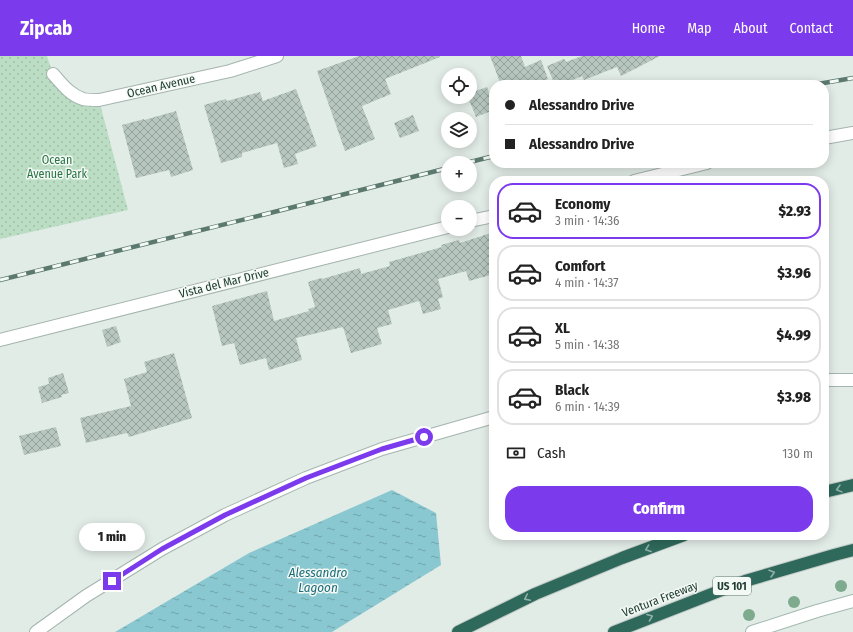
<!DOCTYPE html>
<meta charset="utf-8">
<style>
:root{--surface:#fff;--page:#f6f6f6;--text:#222;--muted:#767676;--line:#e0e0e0;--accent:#7c3aed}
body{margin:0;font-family:"Fira Sans Condensed",sans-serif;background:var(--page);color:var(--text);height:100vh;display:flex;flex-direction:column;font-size:15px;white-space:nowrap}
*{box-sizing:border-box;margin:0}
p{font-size:13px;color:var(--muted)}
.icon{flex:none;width:22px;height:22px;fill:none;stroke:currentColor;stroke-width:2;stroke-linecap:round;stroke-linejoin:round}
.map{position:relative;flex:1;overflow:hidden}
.details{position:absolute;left:489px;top:120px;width:340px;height:364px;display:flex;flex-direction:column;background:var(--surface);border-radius:16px;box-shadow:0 2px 10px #0003}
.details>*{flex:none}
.guide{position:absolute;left:489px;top:24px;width:340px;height:88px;border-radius:16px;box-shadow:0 2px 10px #0003;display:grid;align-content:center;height:88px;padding:0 16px;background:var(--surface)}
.fabs{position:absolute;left:441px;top:12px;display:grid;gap:8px}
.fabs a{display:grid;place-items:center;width:36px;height:36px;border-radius:50%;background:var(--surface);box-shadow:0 2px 10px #0003;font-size:20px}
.end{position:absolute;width:18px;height:18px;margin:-9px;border:5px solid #7c3aed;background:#fff;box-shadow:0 0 0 2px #fff}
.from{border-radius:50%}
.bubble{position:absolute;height:28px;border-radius:14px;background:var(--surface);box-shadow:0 2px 10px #0003;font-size:13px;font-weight:800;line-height:28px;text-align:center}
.guide b{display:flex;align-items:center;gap:14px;height:38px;font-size:15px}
.guide b+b{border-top:1px solid var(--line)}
.guide i{width:10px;height:10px;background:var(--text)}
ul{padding:7px 0 0;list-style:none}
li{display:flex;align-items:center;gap:12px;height:56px;margin:0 8px 6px;padding:0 8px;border:2px solid var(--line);border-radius:16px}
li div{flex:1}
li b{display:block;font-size:15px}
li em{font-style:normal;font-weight:800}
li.active{border-color:var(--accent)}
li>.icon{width:36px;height:36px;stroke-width:1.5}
.pay{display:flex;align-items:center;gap:10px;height:44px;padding:0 16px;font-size:15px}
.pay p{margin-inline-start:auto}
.button{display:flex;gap:8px;margin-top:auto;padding:8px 16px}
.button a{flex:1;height:46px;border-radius:16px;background:var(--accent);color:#fff;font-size:16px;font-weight:800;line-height:46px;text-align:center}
header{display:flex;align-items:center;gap:24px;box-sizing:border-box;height:56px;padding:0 20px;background:var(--accent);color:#fff}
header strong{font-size:19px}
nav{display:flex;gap:22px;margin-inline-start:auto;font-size:14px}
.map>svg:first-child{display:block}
</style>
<header>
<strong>Zipcab</strong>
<nav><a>Home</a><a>Map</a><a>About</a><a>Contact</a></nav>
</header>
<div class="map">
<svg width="853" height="576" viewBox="0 0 853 576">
<defs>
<pattern id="park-dots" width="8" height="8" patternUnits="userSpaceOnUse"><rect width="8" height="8" fill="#bbddc3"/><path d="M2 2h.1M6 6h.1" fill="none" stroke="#a0bfa8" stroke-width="1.8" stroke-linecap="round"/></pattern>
<pattern id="water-ripples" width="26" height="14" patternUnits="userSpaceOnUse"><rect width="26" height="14" fill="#8ac8d1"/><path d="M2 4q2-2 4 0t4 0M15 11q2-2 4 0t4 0" fill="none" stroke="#70a4aa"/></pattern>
<pattern id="building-cross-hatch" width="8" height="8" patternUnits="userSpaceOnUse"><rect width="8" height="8" fill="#b7c7c0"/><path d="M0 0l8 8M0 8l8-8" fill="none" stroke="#94a39d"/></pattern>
</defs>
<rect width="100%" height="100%" fill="#e2ece7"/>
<path fill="url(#park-dots)" d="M0,0H47L53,18L63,30L99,44L128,154L0,183Z"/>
<path fill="url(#water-ripples)" d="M392,434L436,457L441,509L332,576H115L249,497Z"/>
<path fill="url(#building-cross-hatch)" d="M359,0H439L440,1L385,23L391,38L362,50L375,83L345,95L317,15Z
M490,0H521L525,11L541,4L548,23L533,29H501Z
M582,0H660L621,20L617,11L584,24L582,20L561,29H555L547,10L564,3L566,6Z
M487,31L494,50V54L476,61L468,41H470V37Z
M296,33L317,90L295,98L298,108L284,112L277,87L242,97V101L221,107L204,49L226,43L227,45L260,36L263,45Z
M176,55L193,114L171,121L169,114L136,122L122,69L144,63V64Z
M413,59L419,75L400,82L394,67Z
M494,176V200L489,202L494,218L469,225L466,215L438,223L443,241L438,243L441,253L423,258L419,245L388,254L392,268L377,272L382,288L351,297L343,271L296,282L302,304L269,314L266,302L240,309L234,287L222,290L212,250L267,235L274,265L309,255L308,253L315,251L308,226L321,222L322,223L360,212L361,218L390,210L389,206L442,191L441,189L459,184L460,187Z
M116,270L121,286L107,291L102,274Z
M174,297L192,362L129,381L127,377L86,387L80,362L131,350L124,323L147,316L144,306Z
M63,317L69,337L61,339L62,341L42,347L38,331L49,328L48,322Z
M56,371L61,390L24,399L19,380Z"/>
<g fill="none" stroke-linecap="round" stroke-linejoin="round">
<defs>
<path id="minor" d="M53,18C62,28 70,39 83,43C88,44 94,44 99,44L230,15L277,0
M824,82L853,77
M634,125L707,107
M470,165L494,160
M0,284L448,171
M824,324H853
M36,576L86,540L162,493L225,459L306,422L382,393L494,361"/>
<path id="secondary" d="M752,576L817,555L853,545"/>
<path id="motorway" d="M824,436L853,429
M458,576L535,538L622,502L684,479
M614,576L745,525L834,499L853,494"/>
</defs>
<use href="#minor" stroke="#a5b4ae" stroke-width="14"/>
<use href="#secondary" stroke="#a0b8af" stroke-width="14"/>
<use href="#motorway" stroke="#c1c9c6" stroke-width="14"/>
<use href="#minor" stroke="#fff" stroke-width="12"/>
<use href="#secondary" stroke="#fff" stroke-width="12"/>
<use href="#motorway" stroke="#2e695b" stroke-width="12"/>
<defs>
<path id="rail" d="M812,29L853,22
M466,107L494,100
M0,224L266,158L448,112"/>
</defs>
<use href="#rail" stroke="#5c7970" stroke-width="4.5"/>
<use href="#rail" stroke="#f3f9f5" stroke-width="3" stroke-dasharray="9" stroke-linecap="butt"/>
</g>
<g fill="#7eaa8e">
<circle cx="841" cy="530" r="6"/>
<circle cx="794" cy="546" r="6"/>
<circle cx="749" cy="559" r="6"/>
</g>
<defs><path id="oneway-chevron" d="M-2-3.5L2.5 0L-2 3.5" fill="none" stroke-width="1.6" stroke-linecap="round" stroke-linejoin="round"/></defs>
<g stroke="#90b1a8">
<use href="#oneway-chevron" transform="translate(839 433) rotate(165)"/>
<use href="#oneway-chevron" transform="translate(648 493) rotate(160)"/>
<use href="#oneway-chevron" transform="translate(772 517) rotate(-16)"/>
<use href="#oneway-chevron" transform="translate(527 542) rotate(154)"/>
<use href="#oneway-chevron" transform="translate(650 561) rotate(-21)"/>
</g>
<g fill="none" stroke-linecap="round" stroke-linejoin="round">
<path stroke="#7c3aed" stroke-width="5" d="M112,525L162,493L225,459L306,422L382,393L424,381"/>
</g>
<g text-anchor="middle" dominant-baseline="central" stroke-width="3" stroke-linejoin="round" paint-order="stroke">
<rect fill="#f3f9f5" stroke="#61756f" stroke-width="1" x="713" y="521" width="38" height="18" rx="3"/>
<g font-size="11" font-weight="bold" fill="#223d35">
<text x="732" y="530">US 101</text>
</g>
<g font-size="12" fill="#223d35" stroke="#f3f9f5">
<text transform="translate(161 30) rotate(-13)">Ocean Avenue</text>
<text transform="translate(224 227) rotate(-14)">Vista del Mar Drive</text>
<text transform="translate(660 543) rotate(-21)">Ventura Freeway</text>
</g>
<g font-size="12" fill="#2c7446" stroke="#f3f9f5">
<text x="57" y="104">Ocean<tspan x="57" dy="14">Avenue Park</tspan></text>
</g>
<g font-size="13" font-style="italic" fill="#1c6c79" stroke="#f3f9f5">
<text x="318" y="516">Alessandro<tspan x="318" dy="15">Lagoon</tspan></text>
</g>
</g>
</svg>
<div class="fabs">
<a><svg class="icon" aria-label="locate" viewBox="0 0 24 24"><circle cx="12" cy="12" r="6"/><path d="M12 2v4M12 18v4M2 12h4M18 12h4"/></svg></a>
<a><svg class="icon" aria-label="layers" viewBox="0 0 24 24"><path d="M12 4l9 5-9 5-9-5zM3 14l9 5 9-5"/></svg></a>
<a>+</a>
<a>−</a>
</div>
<i class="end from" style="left:424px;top:381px"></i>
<i class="end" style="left:112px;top:525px"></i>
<div class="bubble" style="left:79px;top:467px;width:66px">1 min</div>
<div class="guide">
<b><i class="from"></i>Alessandro Drive</b>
<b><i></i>Alessandro Drive</b>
</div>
<section class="details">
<ul>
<li class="active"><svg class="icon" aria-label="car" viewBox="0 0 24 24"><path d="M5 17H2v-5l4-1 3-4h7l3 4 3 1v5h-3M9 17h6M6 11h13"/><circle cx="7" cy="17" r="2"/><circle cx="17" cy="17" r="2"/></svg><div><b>Economy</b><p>3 min · 14:36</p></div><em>$2.93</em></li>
<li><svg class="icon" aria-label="car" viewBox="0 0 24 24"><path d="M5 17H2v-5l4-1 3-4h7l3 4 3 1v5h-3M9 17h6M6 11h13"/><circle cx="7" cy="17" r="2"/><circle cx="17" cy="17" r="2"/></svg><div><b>Comfort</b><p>4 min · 14:37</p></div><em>$3.96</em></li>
<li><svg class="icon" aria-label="car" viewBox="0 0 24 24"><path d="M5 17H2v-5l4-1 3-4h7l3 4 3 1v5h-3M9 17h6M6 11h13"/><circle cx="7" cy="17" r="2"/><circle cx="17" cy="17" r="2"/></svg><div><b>XL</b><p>5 min · 14:38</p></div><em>$4.99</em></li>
<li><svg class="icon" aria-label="car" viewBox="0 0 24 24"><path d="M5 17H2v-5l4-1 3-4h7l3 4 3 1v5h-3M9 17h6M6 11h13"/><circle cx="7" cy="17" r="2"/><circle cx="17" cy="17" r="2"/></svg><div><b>Black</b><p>6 min · 14:39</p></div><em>$3.98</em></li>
</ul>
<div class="pay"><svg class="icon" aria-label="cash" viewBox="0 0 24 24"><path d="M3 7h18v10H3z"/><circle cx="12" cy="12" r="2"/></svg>Cash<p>130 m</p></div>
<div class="button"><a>Confirm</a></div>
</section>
</div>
